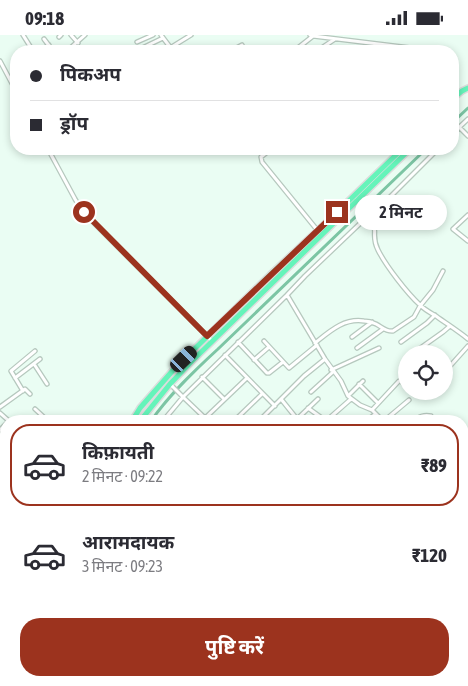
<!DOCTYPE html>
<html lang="hi">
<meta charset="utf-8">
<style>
:root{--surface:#fff;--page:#f2f2f3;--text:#2b2b33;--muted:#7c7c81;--line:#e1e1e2;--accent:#9c331e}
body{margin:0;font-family:"Asap Condensed","Noto Sans Devanagari",sans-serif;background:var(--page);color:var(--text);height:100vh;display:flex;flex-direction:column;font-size:19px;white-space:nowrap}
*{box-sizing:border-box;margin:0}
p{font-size:16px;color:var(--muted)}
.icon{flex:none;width:28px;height:28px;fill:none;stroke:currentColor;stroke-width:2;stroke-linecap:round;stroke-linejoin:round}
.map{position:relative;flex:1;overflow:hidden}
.panel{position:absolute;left:0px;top:380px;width:469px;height:271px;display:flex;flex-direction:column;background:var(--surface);border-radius:20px 20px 0 0;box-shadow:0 2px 8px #0003}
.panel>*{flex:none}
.banner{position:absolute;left:10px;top:10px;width:449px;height:110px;border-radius:20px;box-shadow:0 2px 8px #0003;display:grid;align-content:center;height:110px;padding:0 20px;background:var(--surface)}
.buttons{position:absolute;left:398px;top:310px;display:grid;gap:10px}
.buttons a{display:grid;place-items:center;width:55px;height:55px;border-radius:50%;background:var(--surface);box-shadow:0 2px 8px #0003;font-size:25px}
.end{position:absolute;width:22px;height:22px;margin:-11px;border:6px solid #9c331e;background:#fff;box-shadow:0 0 0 2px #fff}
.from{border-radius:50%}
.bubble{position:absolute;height:35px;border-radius:18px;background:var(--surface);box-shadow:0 2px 8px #0003;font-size:16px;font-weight:700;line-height:35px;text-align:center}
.car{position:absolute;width:15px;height:30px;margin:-15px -8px;border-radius:6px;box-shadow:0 0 4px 1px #0007;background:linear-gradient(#222 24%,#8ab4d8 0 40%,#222 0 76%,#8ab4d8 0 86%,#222 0)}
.banner b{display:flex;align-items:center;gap:18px;height:48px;font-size:19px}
.banner b+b{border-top:1px solid var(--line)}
.banner i{width:12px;height:12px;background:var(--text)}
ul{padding:9px 0 0;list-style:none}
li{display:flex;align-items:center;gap:15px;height:82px;margin:0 10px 8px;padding:0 10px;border:2px solid transparent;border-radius:20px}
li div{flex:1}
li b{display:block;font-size:19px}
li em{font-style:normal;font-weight:700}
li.current{border-color:var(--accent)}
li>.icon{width:45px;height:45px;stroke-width:1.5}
.cta{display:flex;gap:10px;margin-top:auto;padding:10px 20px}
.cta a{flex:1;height:58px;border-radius:20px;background:var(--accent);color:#fff;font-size:20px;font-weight:700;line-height:58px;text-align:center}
.status{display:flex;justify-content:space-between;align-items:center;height:35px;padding:0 25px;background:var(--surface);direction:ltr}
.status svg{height:14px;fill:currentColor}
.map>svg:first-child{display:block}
</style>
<div class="status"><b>09:18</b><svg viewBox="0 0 49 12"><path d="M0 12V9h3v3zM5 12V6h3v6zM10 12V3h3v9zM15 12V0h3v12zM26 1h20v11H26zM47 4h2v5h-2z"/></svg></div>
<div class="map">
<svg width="468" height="651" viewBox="0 0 468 651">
<rect width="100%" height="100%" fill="#eafdf3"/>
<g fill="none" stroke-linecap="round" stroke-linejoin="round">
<path stroke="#7cc5a4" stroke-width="3" d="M452,88L468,73
M151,386C170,359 194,336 218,314L426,114
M0,608L6,600"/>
<defs>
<path id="minor" d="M23,0L33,16
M71,0L78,8
M161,0L173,16
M310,0L313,1L411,13L418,16
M59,2L61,0
M44,4L53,16
M137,7L153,0
M170,13L191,0
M40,16L49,10
M67,16L85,0
M136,16L163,3
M231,16L242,10
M294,16L313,1
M317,16L335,4
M387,16L390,11
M0,26L16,56
M452,51L458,59
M460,93L468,101
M452,99L468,84
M48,114L75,164L83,177L212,306
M271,114L261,122L262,127L318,196
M357,164C363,170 373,179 374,189C376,200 372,203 378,215C386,231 407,258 420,270C425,275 431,278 436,281C447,289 458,296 468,304
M468,180L453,194L468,206
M371,181L438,114
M287,260L325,324L341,346L348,361L360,370L372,375L383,386
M352,302L372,287
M264,306L289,333L317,310
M238,307L267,338H269L283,327
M401,307L427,288L435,280
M315,308C330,296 344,283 364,286C368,286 372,287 376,289C382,292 386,297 393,296L414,282L420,271L433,255L443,236
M357,313L383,294
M412,319L443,297L450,291
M225,320L275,371
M254,325L269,312
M34,329L47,349
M444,334L451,330L468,311
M331,335L379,313
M202,342L224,364
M15,343L40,324
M359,349L378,368
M23,356L11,336L35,316
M311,357L333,337
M348,361L363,346
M281,364L297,384
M0,372L25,354L30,359
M308,373L326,386
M35,374L48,386
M372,375L399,346H401L406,351
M0,378L9,386
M333,380L339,386
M205,383L183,362L287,260L305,241L370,179
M163,386L183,362L170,349
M202,386L247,343
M234,386L262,359
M259,386L304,341L325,324
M295,386L318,364
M326,386L351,364
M365,386L376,379
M384,386L409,365
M413,386C419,382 424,379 431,381L433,386
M0,395L6,389
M462,439L468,441
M462,465L468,462
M0,470L6,476
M462,489L468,491
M0,521L6,529
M462,581L468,571
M462,585L468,588
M0,622L6,613
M462,623L468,615
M462,633L468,634
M0,635L6,641
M10,645L16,651
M50,645L54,651
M142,645L143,651
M191,645L193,651
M336,645L339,651
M99,648L101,645
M32,651L39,645
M80,651L84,648
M211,651L219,645
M234,651L243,646
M270,651L282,645
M308,651L307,646L310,645
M350,651L362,645
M444,651L447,645"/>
<path id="highway" d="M452,64L462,56L468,53
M132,386L140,373L175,333L270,240L328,186L402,114
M140,386L170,349L192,326L410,114
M0,580L6,571
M0,592L6,583"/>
</defs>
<use href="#minor" stroke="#b6c8be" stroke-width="5.5"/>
<use href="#highway" stroke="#dcdddd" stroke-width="8"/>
<use href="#minor" stroke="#fff" stroke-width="3"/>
<use href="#highway" stroke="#65f4ba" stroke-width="5"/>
</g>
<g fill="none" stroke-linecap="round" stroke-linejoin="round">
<path stroke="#9c331e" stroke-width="6" d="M84,177L207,301L337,177"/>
</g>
</svg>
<div class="buttons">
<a><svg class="icon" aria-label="locate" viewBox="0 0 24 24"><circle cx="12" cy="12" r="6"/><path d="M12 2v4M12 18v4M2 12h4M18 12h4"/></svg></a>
</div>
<i class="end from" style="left:84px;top:177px"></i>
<i class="end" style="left:337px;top:177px"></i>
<div class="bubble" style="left:355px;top:160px;width:92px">2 मिनट</div>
<i class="car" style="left:184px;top:324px;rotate:46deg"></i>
<div class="banner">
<b><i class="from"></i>पिकअप</b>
<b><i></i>ड्रॉप</b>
</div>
<section class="panel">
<ul>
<li class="current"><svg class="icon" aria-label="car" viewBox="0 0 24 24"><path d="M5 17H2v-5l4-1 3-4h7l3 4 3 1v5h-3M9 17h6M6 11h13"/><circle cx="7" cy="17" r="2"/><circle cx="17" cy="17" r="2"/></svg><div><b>किफ़ायती</b><p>2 मिनट · 09:22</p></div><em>₹89</em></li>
<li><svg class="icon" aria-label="car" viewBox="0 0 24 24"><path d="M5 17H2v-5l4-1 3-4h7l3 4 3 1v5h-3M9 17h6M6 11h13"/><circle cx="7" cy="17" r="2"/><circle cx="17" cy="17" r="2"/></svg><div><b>आरामदायक</b><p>3 मिनट · 09:23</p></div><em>₹120</em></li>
</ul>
<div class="cta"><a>पुष्टि करें</a></div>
</section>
</div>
